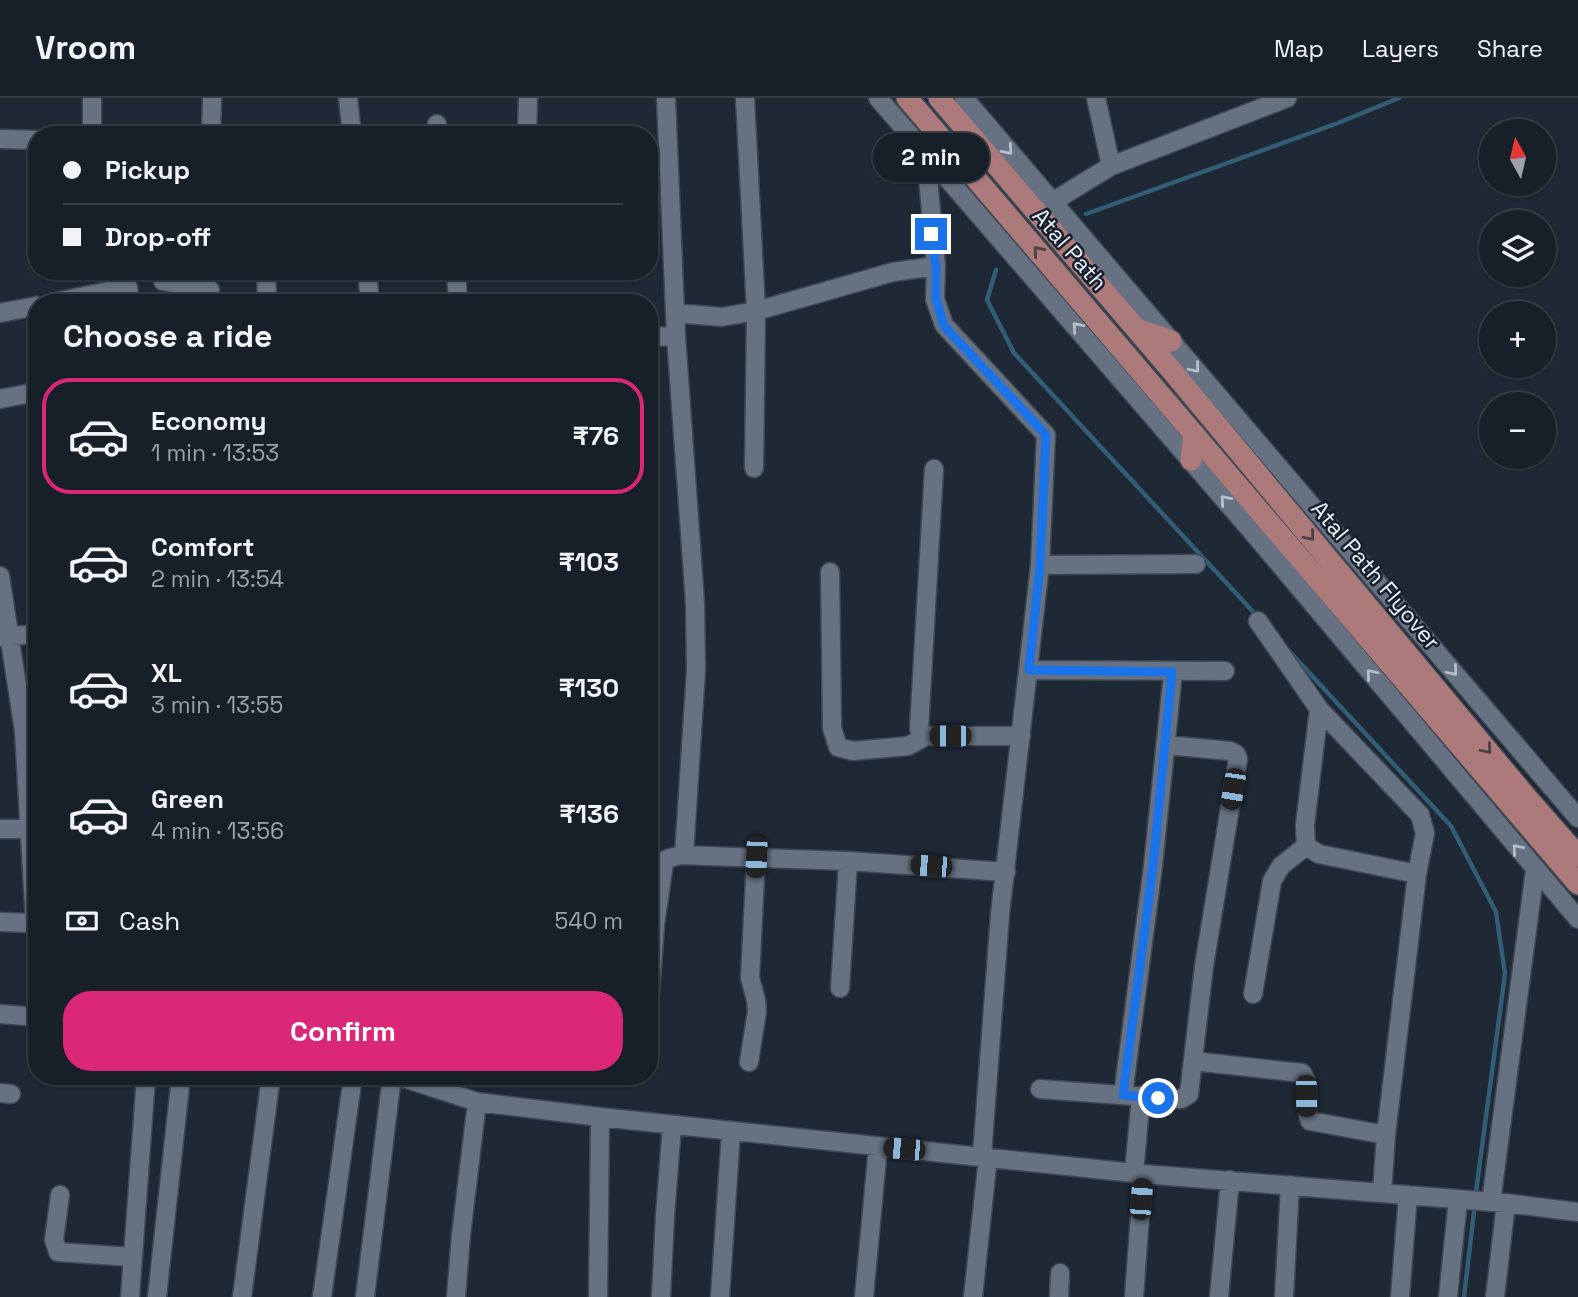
<!DOCTYPE html>
<meta charset="utf-8">
<style>
:root{--surface:#171f28;--page:#242c34;--text:#f1f3f6;--muted:#9ea2a8;--line:#363d45;--accent:#db2777}
body{margin:0;font-family:"Space Grotesk",sans-serif;background:var(--page);color:var(--text);height:100vh;display:flex;flex-direction:column;font-size:26px;white-space:nowrap}
*{box-sizing:border-box;margin:0}
p{font-size:23px;color:var(--muted)}
.icon{flex:none;width:38px;height:38px;fill:none;stroke:currentColor;stroke-width:2;stroke-linecap:round;stroke-linejoin:round}
.map{position:relative;flex:1;overflow:hidden}
.details{position:absolute;left:28px;top:196px;width:630px;height:791px;display:flex;flex-direction:column;background:var(--surface);border-radius:28px;box-shadow:0 2px 5px #0004,0 0 0 2px var(--line)}
.details>*{flex:none}
.banner{position:absolute;left:28px;top:28px;width:630px;height:154px;border-radius:28px;box-shadow:0 2px 5px #0004,0 0 0 2px var(--line);display:grid;align-content:center;height:154px;padding:0 35px;background:var(--surface)}
.needle{width:46px;rotate:352deg}
.tools{position:absolute;left:1479px;top:21px;display:grid;gap:14px}
.tools a{display:grid;place-items:center;width:77px;height:77px;border-radius:50%;background:var(--surface);box-shadow:0 2px 5px #0004,0 0 0 2px var(--line);font-size:35px}
.end{position:absolute;width:32px;height:32px;margin:-16px;border:9px solid #1a73e8;background:#fff;box-shadow:0 0 0 4px #fff}
.from{border-radius:50%}
.bubble{position:absolute;height:49px;border-radius:24px;background:var(--surface);box-shadow:0 2px 5px #0004,0 0 0 2px var(--line);font-size:23px;font-weight:700;line-height:49px;text-align:center}
.car{position:absolute;width:21px;height:42px;margin:-21px -10px;border-radius:9px;box-shadow:0 0 5px 2px #0007;background:linear-gradient(#222 24%,#8ab4d8 0 40%,#222 0 76%,#8ab4d8 0 86%,#222 0)}
.banner b{display:flex;align-items:center;gap:24px;height:66px;font-size:26px}
.banner b+b{border-top:2px solid var(--line)}
.banner i{width:18px;height:18px;background:var(--text)}
ul{padding:0;list-style:none}
li{display:flex;align-items:center;gap:21px;height:116px;margin:0 14px 10px;padding:0 21px;border:4px solid transparent;border-radius:28px}
li div{flex:1}
li b{display:block;font-size:26px}
li em{font-style:normal;font-weight:700}
li.current{border-color:var(--accent)}
li>.icon{width:63px;height:63px;stroke-width:1.5}
h2{padding:0 35px;font-size:32px;line-height:84px}
.pay{display:flex;align-items:center;gap:18px;height:77px;padding:0 35px;font-size:26px}
.pay p{margin-inline-start:auto}
.cta{display:flex;gap:14px;margin-top:auto;padding:14px 35px}
.cta a{flex:1;height:80px;border-radius:28px;background:var(--accent);color:#fff;font-size:28px;font-weight:700;line-height:80px;text-align:center}
header{display:flex;align-items:center;gap:42px;box-sizing:border-box;height:98px;padding:0 35px;background:var(--surface);border-bottom:2px solid var(--line)}
header strong{font-size:33px}
nav{display:flex;gap:38px;margin-inline-start:auto;font-size:24px}
.map>svg:first-child{display:block}
</style>
<header>
<strong>Vroom</strong>
<nav><a>Map</a><a>Layers</a><a>Share</a></nav>
</header>
<div class="map">
<svg width="1578" height="1199" viewBox="0 0 1578 1199">
<rect width="100%" height="100%" fill="#1f2936"/>
<g fill="none" stroke-linecap="round" stroke-linejoin="round">
<path stroke="#325d74" stroke-width="4.5" d="M1086,116L1338,25L1399,0
M996,172L987,202L1014,255L1257,518
M1289,553L1451,728L1496,814L1505,876L1476,1094
M1464,1199L1474,1114"/>
<defs>
<path id="minor" d="M92,0V37
M348,0L352,37
M666,0L676,238L695,505L696,572L684,757
M745,0L756,213L754,370
M878,0L1255,437L1578,821
M964,0L1578,720
M1096,0L1111,68
M437,26V37
M211,37L212,0
M527,37L528,0
M0,41L37,42
M926,58L936,168L935,201L944,227L1046,337L1040,467L1000,816L982,1058
M1055,106L1062,98L1111,68L1287,0
M162,173L163,183L210,192L211,205
M266,173L267,205
M367,173L370,205
M456,173L458,205
M51,205L128,189L130,205
M0,215L37,208
M675,215L722,219L756,213L893,174L936,168
M649,239L676,238
M0,301L37,294
M934,371L919,631L926,638H1021
M1040,467L1196,466
M830,474L832,630L838,649L853,653L908,648L926,638
M0,478L24,633L35,825L0,824
M1258,523L1319,611L1420,717L1425,735L1417,776L1386,1037L1382,1095
M0,539L37,536
M1029,572L1225,573
M1319,611L1305,727L1306,748L1319,756L1417,776
M0,731H29
M649,826L655,827L664,765L667,761L680,757L848,763L1006,774
M840,890L848,763
M1253,896L1272,783L1281,768L1306,748
M649,909L655,827
M0,916L37,919
M1193,963L1302,975C1312,987 1303,1008 1310,1023L1386,1037
M749,964L757,913L756,902L750,880L756,759
M398,978L477,1004L600,1019L1143,1076L1506,1105L1578,1114
M1040,991L1174,1001H1181L1189,996L1204,868L1238,661L1236,656L1230,653L1166,647
M0,995L11,996
M1123,997L1153,768L1173,574
M1134,1075L1141,998
M60,1097L54,1142L58,1154L132,1159
M1491,1104L1535,772
M130,1199L146,979
M157,1199L181,978
M242,1199L271,978
M322,1199L353,978
M365,1199L392,978
M456,1199L461,1137L477,1004
M598,1199L600,1019
M661,1199L665,1118L672,1027
M720,1199L731,1033
M864,1199L878,1049
M973,1199L988,1059
M1059,1199L1060,1175
M1134,1199L1143,1076
M1219,1199L1230,1082
M1284,1199L1290,1087
M1400,1199L1408,1097
M1448,1199L1458,1102
M1495,1199L1506,1105"/>
<path id="major" d="M907,0L1578,786
M939,0L1172,273L1527,700L1578,758
M1137,231L1171,243
M1191,362L1194,336"/>
</defs>
<use href="#minor" stroke="#3e4852" stroke-width="21"/>
<use href="#major" stroke="#3e4852" stroke-width="24"/>
<use href="#minor" stroke="#667282" stroke-width="18"/>
<use href="#major" stroke="#ad7a7b" stroke-width="21"/>
</g>
<defs><path id="oneway-chevron" d="M-2-3.5L2.5 0L-2 3.5" fill="none" stroke-width="1.6" stroke-linecap="round" stroke-linejoin="round" transform="scale(1.75)"/></defs>
<g stroke="#b5beca">
<use href="#oneway-chevron" transform="translate(1008 52) rotate(49)"/>
<use href="#oneway-chevron" transform="translate(1077 229) rotate(-131)"/>
<use href="#oneway-chevron" transform="translate(1195 270) rotate(50)"/>
<use href="#oneway-chevron" transform="translate(1225 402) rotate(-131)"/>
<use href="#oneway-chevron" transform="translate(1453 573) rotate(50)"/>
<use href="#oneway-chevron" transform="translate(1371 576) rotate(-130)"/>
<use href="#oneway-chevron" transform="translate(1517 751) rotate(-130)"/>
</g>
<g stroke="#4a4048">
<use href="#oneway-chevron" transform="translate(1038 153) rotate(-131)"/>
<use href="#oneway-chevron" transform="translate(1310 438) rotate(50)"/>
<use href="#oneway-chevron" transform="translate(1487 651) rotate(50)"/>
</g>
<g fill="none" stroke-linecap="round" stroke-linejoin="round">
<path stroke="#1a73e8" stroke-width="9" d="M931,136L936,168V201L944,228L1046,337L1040,467L1029,572L1172,574L1153,768L1123,997L1158,1000"/>
</g>
<g text-anchor="middle" dominant-baseline="central" stroke-width="5" stroke-linejoin="round" paint-order="stroke">
<g font-size="23" fill="#eaf1fa" stroke="#15202c">
<text transform="translate(1070 151) rotate(49)">Atal Path</text>
<text transform="translate(1376 477) rotate(50)">Atal Path Flyover</text>
</g>
</g>
</svg>
<div class="tools">
<a><svg class="needle" viewBox="-14 -14 28 28"><path d="M0-13l5 13h-10z" fill="#e53935"/><path d="M0 13l5-13h-10z" fill="#9ea2a8"/></svg></a>
<a><svg class="icon" aria-label="layers" viewBox="0 0 24 24"><path d="M12 4l9 5-9 5-9-5zM3 14l9 5 9-5"/></svg></a>
<a>+</a>
<a>−</a>
</div>
<i class="end from" style="left:1158px;top:1000px"></i>
<i class="end" style="left:931px;top:136px"></i>
<div class="bubble" style="left:873px;top:35px;width:116px">2 min</div>
<i class="car" style="left:950px;top:638px;rotate:270deg"></i>
<i class="car" style="left:1233px;top:691px;rotate:189deg"></i>
<i class="car" style="left:756px;top:759px;rotate:183deg"></i>
<i class="car" style="left:931px;top:768px;rotate:274deg"></i>
<i class="car" style="left:1306px;top:998px;rotate:179deg"></i>
<i class="car" style="left:904px;top:1051px;rotate:275deg"></i>
<i class="car" style="left:1141px;top:1101px;rotate:4deg"></i>
<div class="banner">
<b><i class="from"></i>Pickup</b>
<b><i></i>Drop-off</b>
</div>
<section class="details">
<h2>Choose a ride</h2>
<ul>
<li class="current"><svg class="icon" aria-label="car" viewBox="0 0 24 24"><path d="M5 17H2v-5l4-1 3-4h7l3 4 3 1v5h-3M9 17h6M6 11h13"/><circle cx="7" cy="17" r="2"/><circle cx="17" cy="17" r="2"/></svg><div><b>Economy</b><p>1 min · 13:53</p></div><em>₹76</em></li>
<li><svg class="icon" aria-label="car" viewBox="0 0 24 24"><path d="M5 17H2v-5l4-1 3-4h7l3 4 3 1v5h-3M9 17h6M6 11h13"/><circle cx="7" cy="17" r="2"/><circle cx="17" cy="17" r="2"/></svg><div><b>Comfort</b><p>2 min · 13:54</p></div><em>₹103</em></li>
<li><svg class="icon" aria-label="car" viewBox="0 0 24 24"><path d="M5 17H2v-5l4-1 3-4h7l3 4 3 1v5h-3M9 17h6M6 11h13"/><circle cx="7" cy="17" r="2"/><circle cx="17" cy="17" r="2"/></svg><div><b>XL</b><p>3 min · 13:55</p></div><em>₹130</em></li>
<li><svg class="icon" aria-label="car" viewBox="0 0 24 24"><path d="M5 17H2v-5l4-1 3-4h7l3 4 3 1v5h-3M9 17h6M6 11h13"/><circle cx="7" cy="17" r="2"/><circle cx="17" cy="17" r="2"/></svg><div><b>Green</b><p>4 min · 13:56</p></div><em>₹136</em></li>
</ul>
<div class="pay"><svg class="icon" aria-label="cash" viewBox="0 0 24 24"><path d="M3 7h18v10H3z"/><circle cx="12" cy="12" r="2"/></svg>Cash<p>540 m</p></div>
<div class="cta"><a>Confirm</a></div>
</section>
</div>
